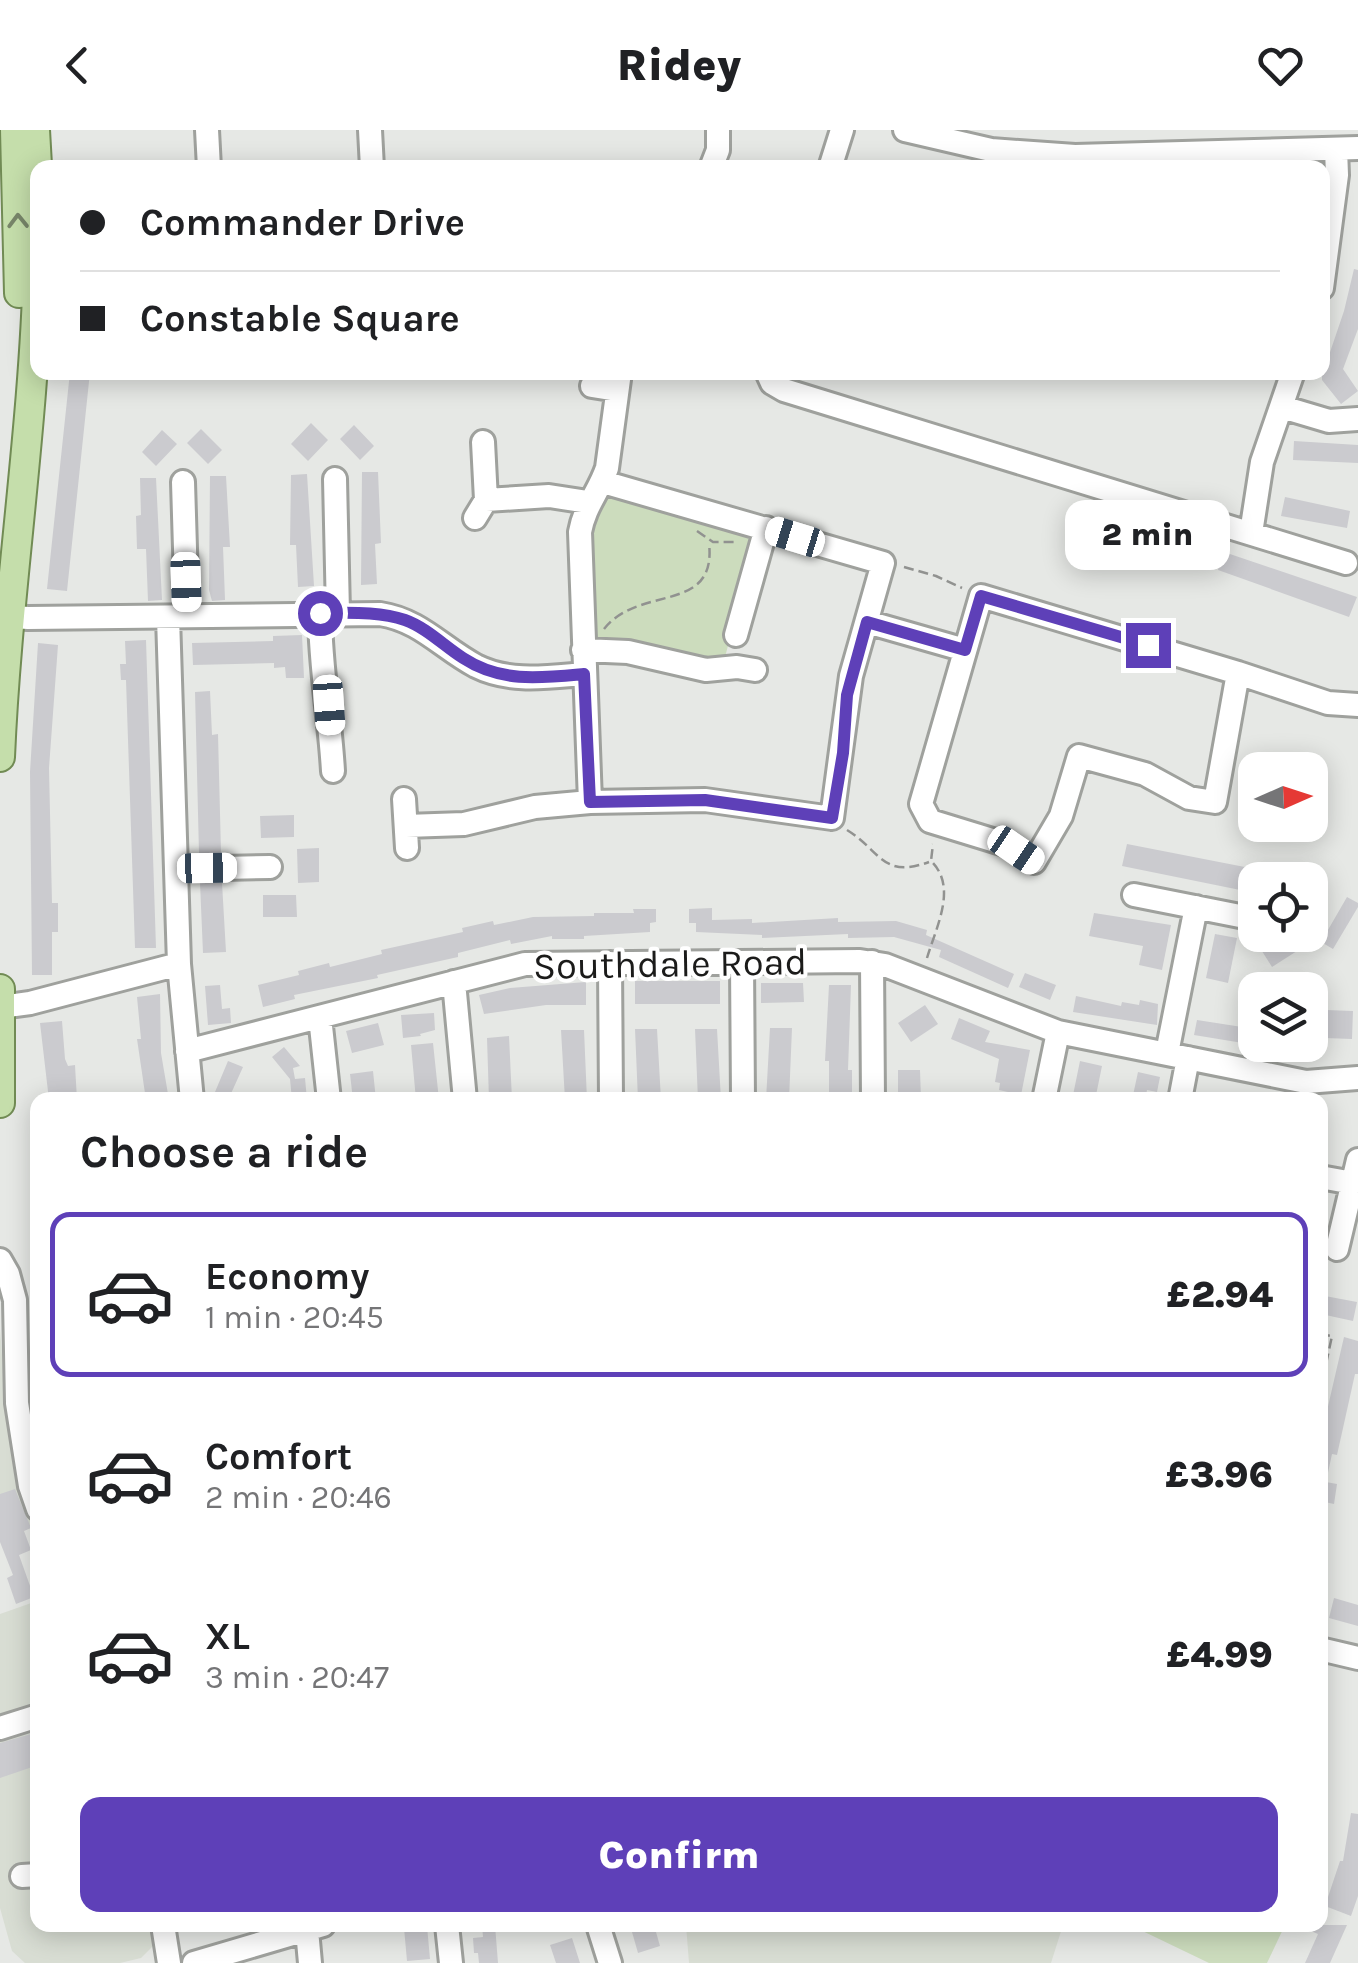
<!DOCTYPE html>
<meta charset="utf-8">
<style>
:root{--surface:#fff;--page:#f6f6f6;--text:#202124;--muted:#757577;--line:#e0e0e0;--accent:#5e40b8}
body{margin:0;font-family:Karla,sans-serif;background:var(--page);color:var(--text);height:100vh;display:flex;flex-direction:column;font-size:38px;white-space:nowrap}
*{box-sizing:border-box;margin:0}
p{font-size:32px;color:var(--muted)}
.icon{flex:none;width:55px;height:55px;fill:none;stroke:currentColor;stroke-width:2;stroke-linecap:round;stroke-linejoin:round}
.map{position:relative;flex:1;overflow:hidden}
.sheet{position:absolute;left:30px;top:962px;width:1298px;height:840px;display:flex;flex-direction:column;background:var(--surface);border-radius:20px;box-shadow:0 5px 25px #0003}
.sheet>*{flex:none}
.guide{position:absolute;left:30px;top:30px;width:1300px;height:220px;border-radius:20px;box-shadow:0 5px 25px #0003;display:grid;align-content:center;height:220px;padding:0 50px;background:var(--surface)}
.needle{width:65px;rotate:87deg}
.buttons{position:absolute;left:1238px;top:622px;display:grid;gap:20px}
.buttons a{display:grid;place-items:center;width:90px;height:90px;border-radius:20px;background:var(--surface);box-shadow:0 5px 25px #0003;font-size:50px}
.end{position:absolute;width:45px;height:45px;margin:-22px;border:12px solid #5e40b8;background:#fff;box-shadow:0 0 0 5px #fff}
.from{border-radius:50%}
.bubble{position:absolute;height:70px;border-radius:20px;background:var(--surface);box-shadow:0 5px 25px #0003;font-size:32px;font-weight:800;line-height:70px;text-align:center}
.car{position:absolute;width:30px;height:60px;margin:-30px -15px;border-radius:12px;box-shadow:0 0 8px 2px #0007;background:linear-gradient(#fff 24%,#345 0 40%,#fff 0 76%,#345 0 86%,#fff 0)}
.guide b{display:flex;align-items:center;gap:35px;height:95px;font-size:38px}
.guide b+b{border-top:2px solid var(--line)}
.guide i{width:25px;height:25px;background:var(--text)}
ul{padding:0;list-style:none}
li{display:flex;align-items:center;gap:30px;height:165px;margin:0 20px 15px;padding:0 30px;border:5px solid transparent;border-radius:20px}
li div{flex:1}
li b{display:block;font-size:38px}
li em{font-style:normal;font-weight:800}
li.selected{border-color:var(--accent)}
li>.icon{width:90px;height:90px;stroke-width:1.5}
h2{padding:0 50px;font-size:45px;line-height:120px}
.action{display:flex;gap:20px;margin-top:auto;padding:20px 50px}
.action a{flex:1;height:115px;border-radius:20px;background:var(--accent);color:#fff;font-size:40px;font-weight:800;line-height:115px;text-align:center}
header{display:flex;justify-content:space-between;align-items:center;height:130px;padding:0 50px;background:var(--surface);font-size:45px;font-weight:800}
.map>svg:first-child{display:block}
</style>
<header><svg class="icon" aria-label="back" viewBox="0 0 24 24"><path d="M15 5l-7 7 7 7"/></svg>Ridey<svg class="icon" aria-label="heart" viewBox="0 0 24 24"><path d="M12 20l-8-8c-3-5 5-10 8-4 3-6 11-1 8 4z"/></svg></header>
<div class="map">
<svg width="1358" height="1833" viewBox="0 0 1358 1833">
<rect width="100%" height="100%" fill="#e6e8e5"/>
<path fill="#d8ddd3" d="M0,1199L8,1300L19,1357L33,1397L0,1409Z
M37,1471L38,1795H152V1817L141,1828L120,1833H25L12,1821L0,1778V1484Z
M686,1795H1063L1051,1833H689Z"/>
<path fill="#ccdcbd" d="M611,364L757,404L724,531L596,513L590,503L587,400L606,365Z
M1130,1795H1285L1267,1833H1209Z"/>
<path fill="#cbcbcf" d="M1354,139L1358,140V199L1343,239L1358,261L1341,274L1322,250V234L1327,231L1344,181Z
M70,242H90L67,461L47,459Z
M311,293L328,310L308,331L291,314Z
M354,295L374,316L360,330L340,309Z
M201,299L222,320L208,334L187,313Z
M162,300L177,314L156,336L142,322Z
M1294,311L1358,315V333L1293,330Z
M362,342H378L381,413L375,414L377,454L361,455Z
M307,344L314,456L298,457L296,415H290L291,345Z
M210,346H226L230,417H223L225,470L212,471L209,460Z
M140,348H156L162,470L148,471L146,419H137L136,386L141,385Z
M1285,367L1350,381L1347,398L1281,386Z
M1224,422L1357,467L1349,487L1218,440Z
M302,505L304,548H286L285,537L274,538V533L193,535L192,513L273,511V506Z
M146,510L156,818H135L126,550H121L120,534H126L125,511Z
M38,513L58,515L49,638L52,773H58V802H52V845H32L30,642Z
M210,561L212,605L218,604L221,723H199L195,562Z
M294,685V707L261,708L260,686Z
M1127,714L1255,739V763L1122,736Z
M319,718V752L298,753L297,719Z
M200,753H222L226,822L203,823Z
M263,765H296L297,787H263Z
M1347,767L1358,773V777L1333,819L1321,812Z
M712,778V790L752,789V793L838,788V792L896,791L927,800L926,805L1014,844L1008,858L939,827L941,820L894,807L848,808V804L762,808V805L696,802V793H689V779Z
M633,779H656V792L650,793V802L584,806V809H552V806L511,814L510,810L458,823V827L377,845L378,848L294,865L295,869L263,877L258,855L299,845L298,841L329,833L330,837L382,824L381,820L463,802L462,798L493,791L494,795L533,787L594,786V783H634Z
M1094,783L1171,795L1162,840L1139,835L1143,816L1089,806Z
M1215,804L1237,808L1228,853L1206,848Z
M1280,805H1290L1297,821L1272,837L1260,818Z
M1025,843L1056,855L1050,870L1019,857Z
M635,851H720V874H635Z
M586,852V875H546L484,884L479,865L510,858Z
M761,853H803L804,872L761,873Z
M220,855L222,879L230,878L231,893L208,895L205,856Z
M829,855H851L848,940H852V970H829V931H825Z
M160,864L161,923L169,970H146L137,909H141L137,867Z
M1076,866L1121,876L1122,872L1139,875L1140,870L1158,874L1157,895L1073,882Z
M925,875L938,894L911,912L898,893Z
M1326,880L1353,881L1352,909L1325,908Z
M434,883L435,900L420,904L421,906L403,908L401,885Z
M959,888L990,901L985,912L1030,920L1021,965L999,960L1000,953L995,952L999,929L951,909Z
M1197,890L1255,899V915L1194,905Z
M62,891L65,929L68,936L75,935L77,970H49L40,893Z
M378,893L384,915L352,923L346,901Z
M770,898H792L789,970H766Z
M635,899H657L661,970H638Z
M695,899H717L721,970H698Z
M561,900H584L587,970H565Z
M509,906L512,970H489L487,908Z
M433,913L439,970H416L411,915Z
M284,917L300,936L293,938L295,949L305,948L307,970H292L290,949L272,927Z
M228,931L243,937L229,968L215,962Z
M1080,931L1102,936L1095,970H1072Z
M898,940H920L921,970H898Z
M373,941L376,970H353L350,944Z
M1138,942L1160,947L1157,962L1147,960L1145,970H1132Z
M1325,1166L1357,1172L1353,1191L1321,1184Z
M1344,1207L1358,1211V1244H1355L1337,1325L1332,1324L1326,1352L1337,1354L1334,1374L1320,1371V1311Z
M15,1359L31,1398L24,1401L31,1420L19,1425L34,1467L16,1474L7,1448L13,1445L0,1412V1364Z
M1334,1468L1358,1475V1496L1329,1488Z
M38,1602V1635L0,1648V1613Z
M1351,1683L1358,1684V1766L1351,1786L1325,1776L1340,1731H1343Z
M482,1795H495L498,1833H479L478,1823H474L473,1808L483,1807Z
M630,1795H654L660,1816L638,1823Z
M1297,1795H1347L1330,1833H1305L1318,1804Z
M427,1796L430,1829L407,1831L404,1798Z
M572,1808L580,1833H556L550,1815Z"/>
<g fill="none" stroke-linecap="round" stroke-linejoin="round">
<defs>
<path id="minor" d="M207,0L209,38
M370,0L372,38
M905,0L991,20L1075,26L1358,18
M711,38L718,20V0
M830,38L842,0
M1322,158L1337,45L1336,19
M767,242L772,253L784,260L1346,433
M592,256L617,260
M1282,277L1329,291L1358,289
M335,349L338,483
M183,352L187,485
M603,352L883,433L851,546L832,688L705,670L590,672L580,402C585,375 599,362 607,338L620,242
M486,370L549,366L588,372
M475,388L486,370L483,312
M1251,403L1262,332L1293,242
M981,466L1238,543L1215,672L1189,668L1145,644L1079,626L1061,686L1034,732L1005,714L930,691L921,674Z
M320,483C320,536 330,588 333,641
M0,486L28,488L380,484C420,490 442,518 476,536C510,553 547,547 584,544
M168,487L179,834L192,970
M867,492L965,520
M736,505L766,398
M583,520L628,522L706,540L737,537L755,540
M1238,543L1328,573L1358,575
M404,669L407,718
M406,696L464,694L535,677L590,672
M176,739L270,737
M1134,765L1255,789
M742,832L743,970
M872,832L873,970
M610,833L611,970
M454,852L465,970
M0,877L30,873L179,834
M320,887L329,970
M187,921L525,834L860,831L885,835L1058,902L1306,952L1358,948
M1167,923L1196,777
M1044,970L1058,902
M1180,970L1188,928
M1320,1047L1353,1053
M1337,1119L1358,1030
M0,1130L8,1144L15,1170L17,1273L30,1356L38,1379
M1320,1519L1358,1528
M0,1598L38,1586
M22,1746L38,1745
M163,1795L169,1833
M447,1795L451,1833
M598,1795L610,1833
M307,1800L310,1833
M194,1833L323,1795"/>
<path id="major" d="M15,0L19,163
M35,0L38,53
M0,627C7,463 34,299 38,135
M0,859V973"/>
</defs>
<use href="#minor" stroke="#9fa19d" stroke-width="28"/>
<use href="#major" stroke="#718b54" stroke-width="32"/>
<path stroke="#919290" stroke-width="2.5" stroke-dasharray="10 5" stroke-linecap="butt" d="M697,401L713,412H735
M904,437L936,446L962,458
M604,499C639,454 717,485 709,413
M847,700C881,721 882,749 929,732
M927,828C936,797 958,757 931,731L933,714
M1320,1204L1332,1206L1320,1262"/>
<use href="#minor" stroke="#fff" stroke-width="22"/>
<use href="#major" stroke="#c5deab" stroke-width="28"/>
</g>
<defs><path id="oneway-chevron" d="M-2-3.5L2.5 0L-2 3.5" fill="none" stroke-width="1.6" stroke-linecap="round" stroke-linejoin="round" transform="scale(2.5)"/></defs>
<use stroke="#78866a" href="#oneway-chevron" transform="translate(18 91) rotate(-91)"/>
<g fill="none" stroke-linecap="round" stroke-linejoin="round">
<path stroke="#5e40b8" stroke-width="12" d="M320,483C348,483 379,481 405,490C427,498 444,516 463,528C501,553 541,548 584,544L590,672L705,670L832,688L843,623L847,565L867,492L965,520L981,466L1148,515"/>
</g>
<g text-anchor="middle" dominant-baseline="central" stroke-width="8" stroke-linejoin="round" paint-order="stroke">
<g font-size="38" fill="#1b1b1a" stroke="#fff">
<text transform="translate(670 834) rotate(-1)">Southdale Road</text>
</g>
</g>
</svg>
<div class="buttons">
<a><svg class="needle" viewBox="-14 -14 28 28"><path d="M0-13l5 13h-10z" fill="#e53935"/><path d="M0 13l5-13h-10z" fill="#757577"/></svg></a>
<a><svg class="icon" aria-label="locate" viewBox="0 0 24 24"><circle cx="12" cy="12" r="6"/><path d="M12 2v4M12 18v4M2 12h4M18 12h4"/></svg></a>
<a><svg class="icon" aria-label="layers" viewBox="0 0 24 24"><path d="M12 4l9 5-9 5-9-5zM3 14l9 5 9-5"/></svg></a>
</div>
<i class="end from" style="left:320px;top:483px"></i>
<i class="end" style="left:1148px;top:515px"></i>
<div class="bubble" style="left:1065px;top:370px;width:165px">2 min</div>
<i class="car" style="left:795px;top:407px;rotate:287deg"></i>
<i class="car" style="left:186px;top:452px;rotate:178deg"></i>
<i class="car" style="left:329px;top:575px;rotate:176deg"></i>
<i class="car" style="left:1016px;top:720px;rotate:124deg"></i>
<i class="car" style="left:207px;top:738px;rotate:89deg"></i>
<div class="guide">
<b><i class="from"></i>Commander Drive</b>
<b><i></i>Constable Square</b>
</div>
<section class="sheet">
<h2>Choose a ride</h2>
<ul>
<li class="selected"><svg class="icon" aria-label="car" viewBox="0 0 24 24"><path d="M5 17H2v-5l4-1 3-4h7l3 4 3 1v5h-3M9 17h6M6 11h13"/><circle cx="7" cy="17" r="2"/><circle cx="17" cy="17" r="2"/></svg><div><b>Economy</b><p>1 min · 20:45</p></div><em>£2.94</em></li>
<li><svg class="icon" aria-label="car" viewBox="0 0 24 24"><path d="M5 17H2v-5l4-1 3-4h7l3 4 3 1v5h-3M9 17h6M6 11h13"/><circle cx="7" cy="17" r="2"/><circle cx="17" cy="17" r="2"/></svg><div><b>Comfort</b><p>2 min · 20:46</p></div><em>£3.96</em></li>
<li><svg class="icon" aria-label="car" viewBox="0 0 24 24"><path d="M5 17H2v-5l4-1 3-4h7l3 4 3 1v5h-3M9 17h6M6 11h13"/><circle cx="7" cy="17" r="2"/><circle cx="17" cy="17" r="2"/></svg><div><b>XL</b><p>3 min · 20:47</p></div><em>£4.99</em></li>
</ul>
<div class="action"><a>Confirm</a></div>
</section>
</div>
